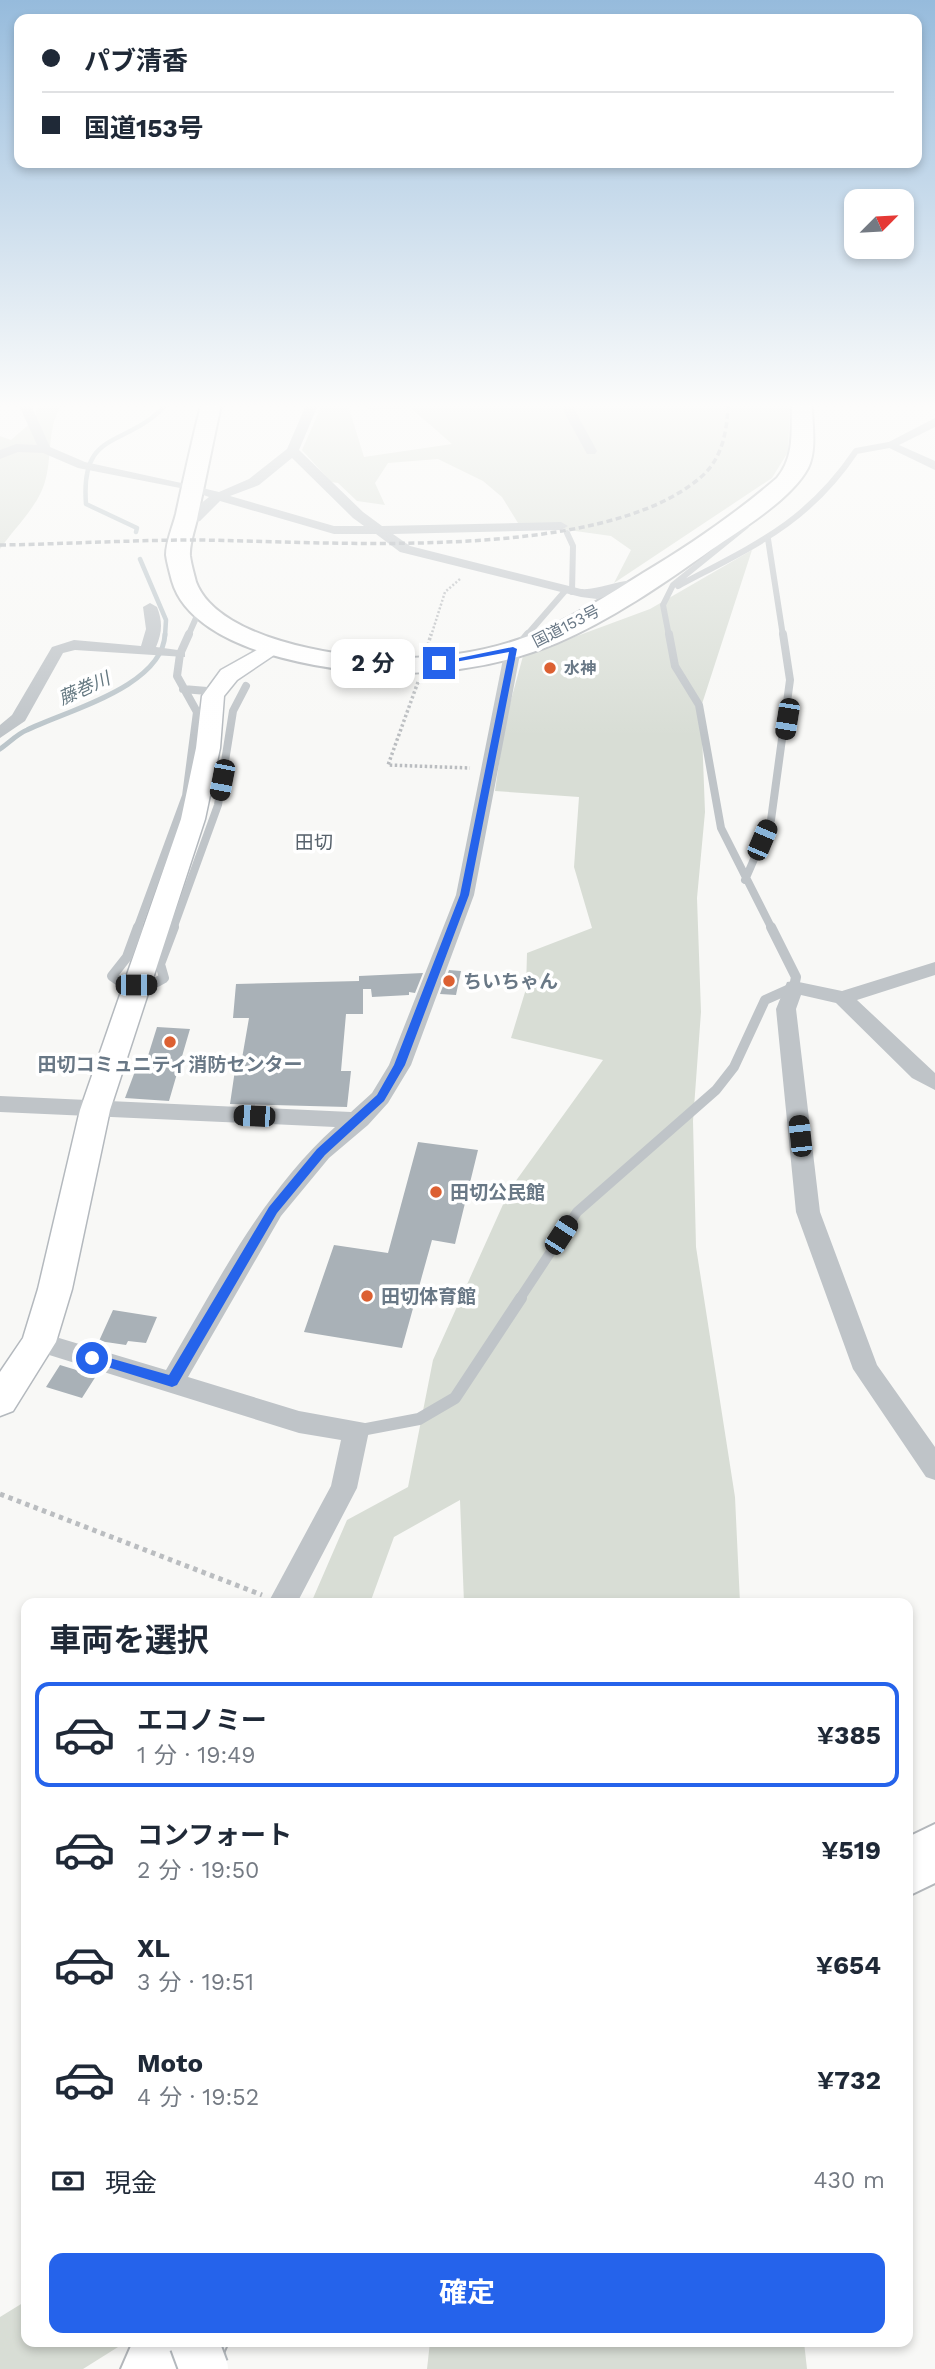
<!DOCTYPE html>
<html lang="ja">
<meta charset="utf-8">
<style>
:root{--surface:#fff;--page:#f6f6f7;--text:#1f2937;--muted:#747a83;--line:#e0e1e3;--accent:#2563eb}
body{margin:0;font-family:"Work Sans","Noto Sans JP",sans-serif;background:var(--page);color:var(--text);height:100vh;display:flex;flex-direction:column;font-size:26px;white-space:nowrap}
*{box-sizing:border-box;margin:0}
p{font-size:23px;color:var(--muted)}
.icon{flex:none;width:38px;height:38px;fill:none;stroke:currentColor;stroke-width:2;stroke-linecap:round;stroke-linejoin:round}
.map{position:relative;flex:1;overflow:hidden}
.drawer{position:absolute;left:21px;top:1598px;width:892px;height:749px;display:flex;flex-direction:column;background:var(--surface);border-radius:14px;box-shadow:0 4px 10px #0003}
.drawer>*{flex:none}
.guide{position:absolute;left:14px;top:14px;width:908px;height:154px;border-radius:14px;box-shadow:0 4px 10px #0003;display:grid;align-content:center;height:154px;padding:0 28px;background:var(--surface)}
.needle{width:46px;rotate:66deg}
.buttons{position:absolute;left:844px;top:189px;display:grid;gap:14px}
.buttons a{display:grid;place-items:center;width:70px;height:70px;border-radius:14px;background:var(--surface);box-shadow:0 4px 10px #0003;font-size:35px}
.end{position:absolute;width:32px;height:32px;margin:-16px;border:9px solid #2563eb;background:#fff;box-shadow:0 0 0 4px #fff}
.from{border-radius:50%}
.bubble{position:absolute;height:49px;border-radius:14px;background:var(--surface);box-shadow:0 4px 10px #0003;font-size:23px;font-weight:700;line-height:49px;text-align:center}
.car{position:absolute;width:21px;height:42px;margin:-21px -10px;border-radius:9px;box-shadow:0 0 5px 2px #0007;background:linear-gradient(#222 24%,#8ab4d8 0 40%,#222 0 76%,#8ab4d8 0 86%,#222 0)}
.guide b{display:flex;align-items:center;gap:24px;height:66px;font-size:26px}
.guide b+b{border-top:2px solid var(--line)}
.guide i{width:18px;height:18px;background:var(--text)}
ul{padding:0;list-style:none}
li{display:flex;align-items:center;gap:21px;height:105px;margin:0 14px 10px;padding:0 14px;border:4px solid transparent;border-radius:14px}
li div{flex:1}
li b{display:block;font-size:26px}
li em{font-style:normal;font-weight:700}
li.current{border-color:var(--accent)}
li>.icon{width:63px;height:63px;stroke-width:1.5}
h2{padding:0 28px;font-size:32px;line-height:84px}
.pay{display:flex;align-items:center;gap:18px;height:77px;padding:0 28px;font-size:26px}
.pay p{margin-inline-start:auto}
.button{display:flex;gap:14px;margin-top:auto;padding:14px 28px}
.button a{flex:1;height:80px;border-radius:14px;background:var(--accent);color:#fff;font-size:28px;font-weight:700;line-height:80px;text-align:center}
.map>svg:first-child{display:block}
</style>
<div class="map">
<svg width="935" height="2369" viewBox="0 0 935 2369">
<rect width="100%" height="100%" fill="#f8f8f6"/>
<path fill="#d8ddd5" d="M37,405H62C45,428 54,464 42,490C33,511 13,530 0,549V436L11,440L35,419Z
M322,405H348L364,457L452,444L411,408L373,410L361,405H790L788,452L772,478L614,583L631,550L611,536L518,523L502,497L483,481L438,459L388,463L375,483L385,505L357,501L338,483L331,482L302,450Z
M752,550L701,707L705,812L697,898L701,1012L693,1121L696,1247L735,1497L740,1603H464L460,1500L394,1537L370,1603H311L347,1520L408,1487L433,1360L510,1189L603,1060L511,1038L526,989L527,953L592,928L574,867L579,797L495,791L505,722L523,656L650,609Z
M26,2301V2342H126L83,2369H0V2317Z
M430,2342H804L807,2369H427Z"/>
<g fill="none" stroke-linecap="round" stroke-linejoin="round">
<path stroke="#bbc5ca" stroke-width="4.5" d="M136,532L137,528L86,504C80,428 125,449 166,405
M140,559L166,620L165,636"/>
<path stroke="#bbc5ca" stroke-width="5" d="M0,749C9,743 17,734 27,730C65,711 163,687 165,634"/>
</g>
<path fill="#a9b1b7" d="M449,970L461,971L456,995L440,994Z
M423,973L415,993L409,992V995L372,997L371,989H363V1014H346L341,1071H351L347,1107L230,1104L235,1070H240L249,1018H233L236,984L359,981V976Z
M157,1027L190,1029L169,1101L125,1098L140,1058L147,1059Z
M418,1142L478,1150L455,1244L432,1240L402,1348L304,1332L334,1245L388,1253Z
M113,1310L157,1317L146,1343L128,1341L126,1345L99,1341Z
M60,1365L96,1376L82,1398L46,1387Z"/>
<g fill="none" stroke-linecap="round" stroke-linejoin="round">
<defs>
<path id="secondary" d="M273,641L284,647L280,651L237,680L224,696L220,748L205,819L110,1110L72,1289L56,1342L13,1411L0,1416V1372L23,1338L38,1289L80,1110L181,819L196,748L202,696L221,670Z"/>
<path id="highway" d="M201,405H221C213,441 206,478 198,514C196,527 189,543 190,556C191,564 194,574 196,582C208,614 251,632 281,641C361,665 458,665 536,633C574,617 608,595 643,573C690,545 735,514 777,478C795,456 791,432 792,405H812C812,425 817,450 808,468C791,500 740,530 711,550C663,584 611,620 557,643C466,681 358,681 265,653C230,642 183,620 172,581C170,573 167,563 166,555C166,542 173,526 176,514C184,477 192,441 201,405Z
M935,1824V1883L908,1896V1837Z
M137,2342H228L218,2365L213,2369H121L131,2346Z"/>
</defs>
<use href="#secondary" stroke="#b4b9be" stroke-width="3"/>
<use href="#highway" stroke="#b3b7bb" stroke-width="4"/>
<path stroke="#babdc0" stroke-width="2.5" stroke-dasharray="2 2" stroke-linecap="butt" d="M431,636L445,592L460,579"/>
<path stroke="#babdc0" stroke-width="3.5" stroke-dasharray="2.5 2.5" stroke-linecap="butt" d="M428,645L431,634
M418,682L388,765L470,768"/>
<path stroke="#babdc0" stroke-width="5" stroke-dasharray="4.5 4.5" stroke-linecap="butt" d="M0,1494L262,1595"/>
<path stroke="#bfc4c8" stroke-width="6" d="M567,533L573,546L572,592
M768,539L783,636
M678,586C753,546 807,524 856,451L889,445
M188,636L196,618
M526,636L565,591
M669,636L663,605L673,585L746,526L740,519"/>
<path stroke="#bfc4c8" stroke-width="8" d="M669,634L675,666L699,705L721,828L772,929
M525,646L523,640L528,634
M183,689L207,691
M745,880L771,820L790,680L783,634
M137,929L186,796L197,712L177,676L180,654L189,634
M173,929L218,805L233,711L246,686"/>
<path stroke="#bfc4c8" stroke-width="10" d="M138,927L127,957L112,976C128,989 147,989 164,978L160,964L174,927
M519,1300L577,1212L716,1090L734,1067L765,1000L794,987L796,977L771,927"/>
<path stroke="#bfc4c8" stroke-width="12" d="M356,1431L419,1419L455,1398L521,1298"/>
<path fill="#bfc4c8" fill-rule="evenodd" d="M19,405H31L50,447L85,462L186,484L180,488L78,468L43,453L18,452L0,459V450L16,444L37,445Z
M306,405H318L299,450L363,512L382,526L561,522L568,526L561,530L393,534L410,546L581,589C601,591 630,573 645,585L597,599L581,597L400,552L376,534H334L220,501L200,521L180,526V520L209,497L198,493V487L219,492L249,479L287,449ZM292,458L353,518L364,526H334L230,496L259,485Z
M560,405H572L597,451L595,454H587Z
M935,418V427L899,445L935,461V470L883,445Z
M150,603L157,607C163,622 162,633 156,647L185,651V657L75,650L63,653L25,721L0,738V725L12,715L52,647L74,640L141,646L146,629L143,607Z
M513,644L521,649L474,895L411,1065L388,1103L368,1125L329,1158L281,1216L188,1377L299,1411L365,1423L369,1431L357,1488L297,1603H268L331,1486L341,1440L299,1433L30,1349L27,1342L30,1335L39,1332L166,1370C216,1285 261,1194 335,1127L0,1112V1096L351,1112L372,1093L389,1065L456,895L505,649Z
M935,962V975L857,1000L935,1073V1090L912,1078L836,1003L801,995L796,1009L820,1212L877,1365L935,1447V1480L926,1477L853,1369L796,1212L776,1009L787,982L794,981L842,991Z"/>
<use href="#secondary" fill="#fff" fill-rule="evenodd"/>
<use href="#highway" fill="#fff" fill-rule="evenodd"/>
<path stroke="#a3a9af" stroke-width="3.5" stroke-dasharray="6 3.5" stroke-linecap="butt" d="M0,545C66,544 131,540 197,540C326,541 601,564 701,477C722,459 727,432 728,405"/>
<defs>
<path id="secondary-bridge" d="M194,2342L204,2369"/>
</defs>
<use href="#secondary-bridge" stroke="#b4b9be" stroke-width="52" stroke-linecap="butt"/>
<use href="#secondary-bridge" stroke="#fff" stroke-width="48"/>
</g>
<linearGradient id="sky" x2="0" y2="1"><stop stop-color="#96bbdc"/><stop offset="0.55" stop-color="#fcfcfb"/><stop offset="1" stop-color="#fcfcfb" stop-opacity="0"/></linearGradient>
<rect width="935" height="737" fill="url(#sky)"/>
<path fill="#2563eb" d="M513,647L517,649L469,895L405,1065L384,1101L325,1155L277,1213L177,1385L172,1387L88,1361L86,1358L92,1353L169,1375L269,1207L317,1149L377,1095L394,1065L460,895L509,652L439,665L435,663Z"/>
<g fill="#dc6032" stroke="#fff" stroke-width="2.5">
<circle cx="550" cy="668" r="7"/>
<circle cx="449" cy="981" r="7"/>
<circle cx="170" cy="1042" r="7"/>
<circle cx="436" cy="1192" r="7"/>
<circle cx="367" cy="1296" r="7"/>
</g>
<g text-anchor="middle" dominant-baseline="central" stroke-width="7" stroke-linejoin="round" paint-order="stroke">
<g font-size="16" fill="#697886" stroke="#fff">
<text transform="translate(566 626) rotate(-27)">国道153号</text>
</g>
<g font-size="16" font-weight="bold" fill="#697886" stroke="#fff" text-anchor="start">
<text x="564" y="668">水神</text>
</g>
<g font-size="18" font-style="italic" fill="#647881" stroke="#fff">
<text transform="translate(84 688) rotate(-24)">藤巻川</text>
</g>
<g font-size="19" fill="#56616b" stroke="#fff">
<text x="314" y="842">田切</text>
</g>
<g font-size="19" font-weight="bold" fill="#697886" stroke="#fff" text-anchor="start">
<text x="463" y="981">ちいちゃん</text>
<text x="170" y="1064" text-anchor="middle">田切コミュニティ消防センター</text>
<text x="450" y="1192">田切公民館</text>
<text x="381" y="1296">田切体育館</text>
</g>
</g>
</svg>
<div class="buttons">
<a><svg class="needle" viewBox="-14 -14 28 28"><path d="M0-13l5 13h-10z" fill="#e53935"/><path d="M0 13l5-13h-10z" fill="#747a83"/></svg></a>
</div>
<i class="end from" style="left:92px;top:1358px"></i>
<i class="end" style="left:439px;top:663px"></i>
<div class="bubble" style="left:331px;top:639px;width:84px">2 分</div>
<i class="car" style="left:787px;top:719px;rotate:189deg"></i>
<i class="car" style="left:222px;top:780px;rotate:191deg"></i>
<i class="car" style="left:762px;top:840px;rotate:23deg"></i>
<i class="car" style="left:136px;top:985px;rotate:90deg"></i>
<i class="car" style="left:254px;top:1116px;rotate:272deg"></i>
<i class="car" style="left:800px;top:1136px;rotate:354deg"></i>
<i class="car" style="left:561px;top:1235px;rotate:33deg"></i>
<div class="guide">
<b><i class="from"></i>パブ清香</b>
<b><i></i>国道153号</b>
</div>
<section class="drawer">
<h2>車両を選択</h2>
<ul>
<li class="current"><svg class="icon" aria-label="car" viewBox="0 0 24 24"><path d="M5 17H2v-5l4-1 3-4h7l3 4 3 1v5h-3M9 17h6M6 11h13"/><circle cx="7" cy="17" r="2"/><circle cx="17" cy="17" r="2"/></svg><div><b>エコノミー</b><p>1 分 · 19:49</p></div><em>¥385</em></li>
<li><svg class="icon" aria-label="car" viewBox="0 0 24 24"><path d="M5 17H2v-5l4-1 3-4h7l3 4 3 1v5h-3M9 17h6M6 11h13"/><circle cx="7" cy="17" r="2"/><circle cx="17" cy="17" r="2"/></svg><div><b>コンフォート</b><p>2 分 · 19:50</p></div><em>¥519</em></li>
<li><svg class="icon" aria-label="car" viewBox="0 0 24 24"><path d="M5 17H2v-5l4-1 3-4h7l3 4 3 1v5h-3M9 17h6M6 11h13"/><circle cx="7" cy="17" r="2"/><circle cx="17" cy="17" r="2"/></svg><div><b>XL</b><p>3 分 · 19:51</p></div><em>¥654</em></li>
<li><svg class="icon" aria-label="car" viewBox="0 0 24 24"><path d="M5 17H2v-5l4-1 3-4h7l3 4 3 1v5h-3M9 17h6M6 11h13"/><circle cx="7" cy="17" r="2"/><circle cx="17" cy="17" r="2"/></svg><div><b>Moto</b><p>4 分 · 19:52</p></div><em>¥732</em></li>
</ul>
<div class="pay"><svg class="icon" aria-label="cash" viewBox="0 0 24 24"><path d="M3 7h18v10H3z"/><circle cx="12" cy="12" r="2"/></svg>現金<p>430 m</p></div>
<div class="button"><a>確定</a></div>
</section>
</div>
